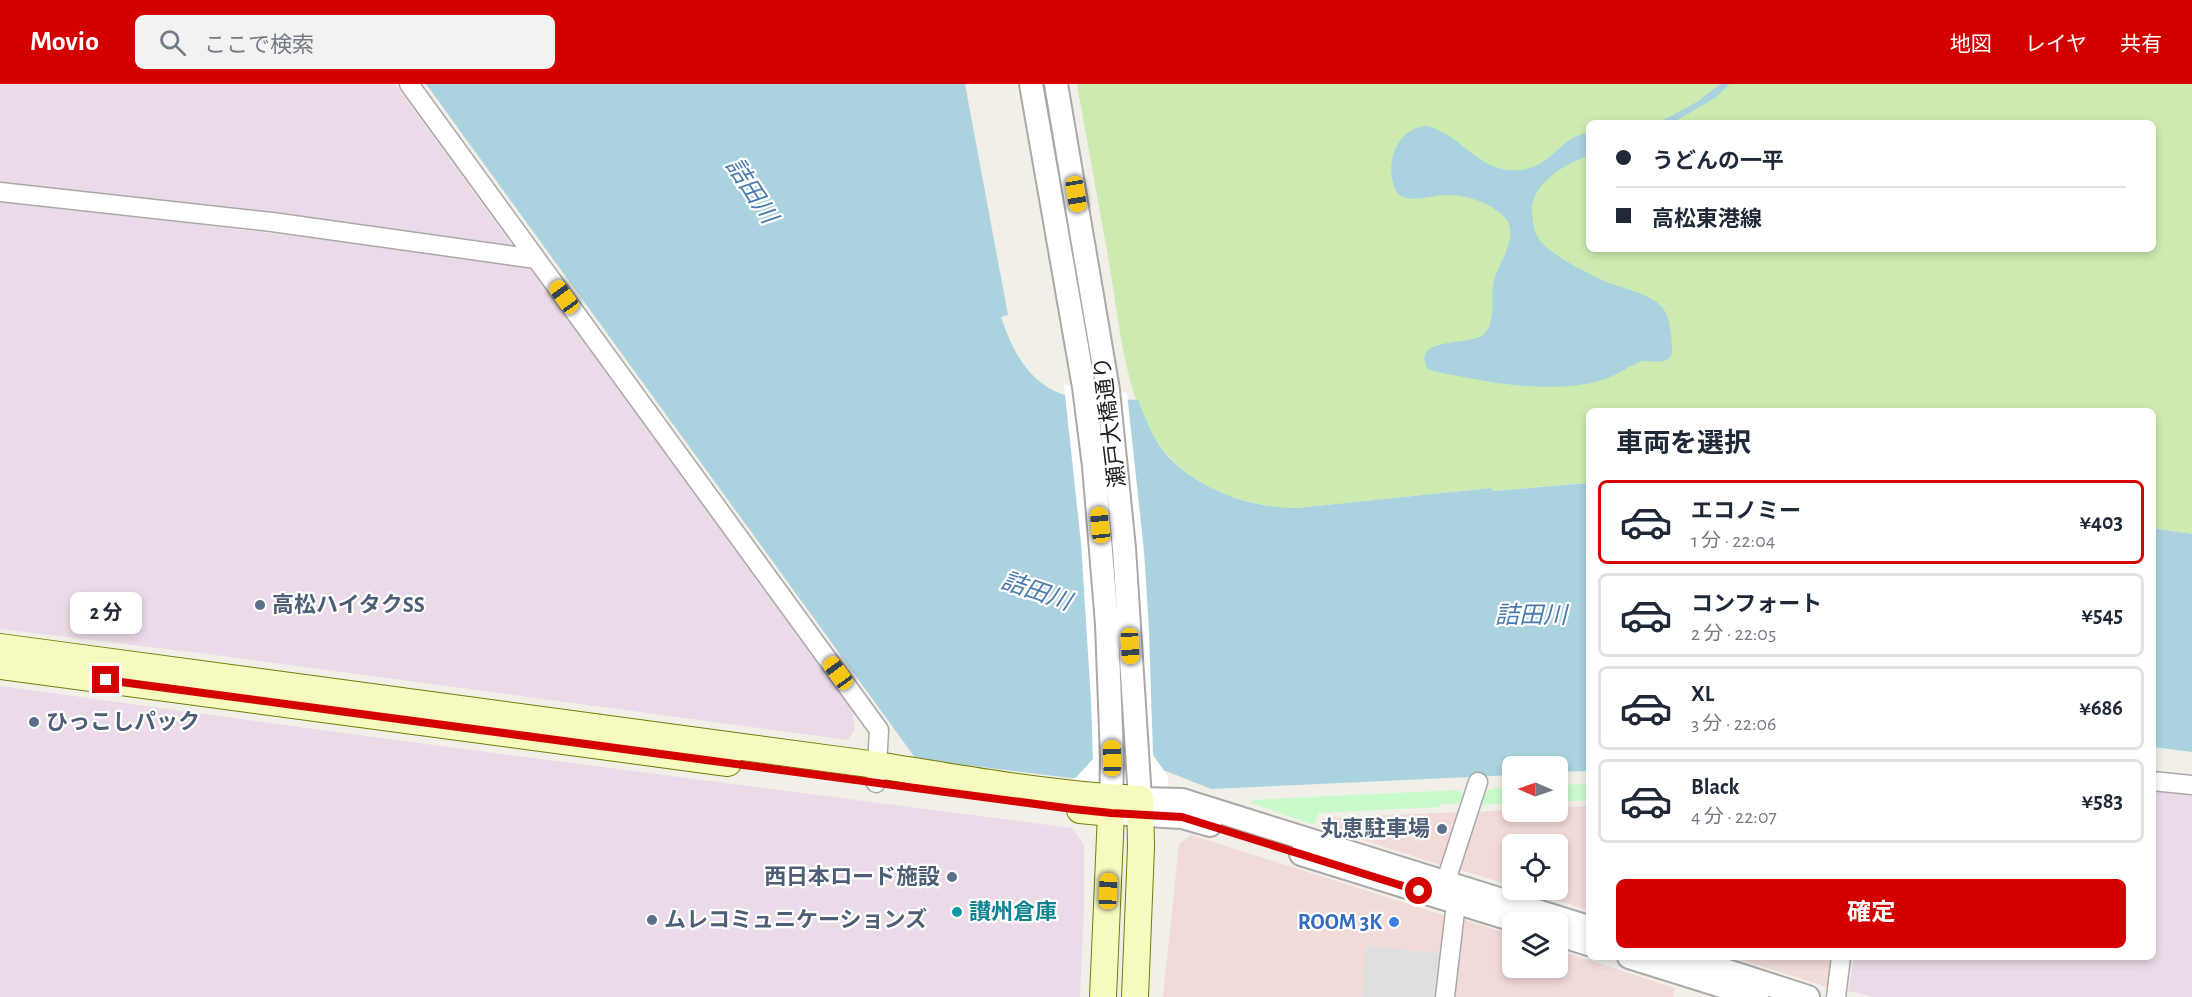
<!DOCTYPE html>
<html lang="ja">
<meta charset="utf-8">
<style>
:root{--surface:#fff;--page:#f2f2f3;--text:#1f2937;--muted:#747a83;--line:#e0e1e3;--accent:#d40000}
body{margin:0;font-family:"Alegreya Sans","Noto Sans JP",sans-serif;background:var(--page);color:var(--text);height:100vh;display:flex;flex-direction:column;font-size:22px;white-space:nowrap}
*{box-sizing:border-box;margin:0}
p{font-size:20px;color:var(--muted)}
.icon{flex:none;width:33px;height:33px;fill:none;stroke:currentColor;stroke-width:2;stroke-linecap:round;stroke-linejoin:round}
.map{position:relative;flex:1;overflow:hidden}
.sheet{position:absolute;left:1586px;top:324px;width:570px;height:552px;display:flex;flex-direction:column;background:var(--surface);border-radius:9px;box-shadow:0 3px 9px #0003}
.sheet>*{flex:none}
.top-card{position:absolute;left:1586px;top:36px;width:570px;height:132px;border-radius:9px;box-shadow:0 3px 9px #0003;display:grid;align-content:center;height:132px;padding:0 30px;background:var(--surface)}
.needle{width:39px;rotate:272deg}
.tools{position:absolute;left:1502px;top:672px;display:grid;gap:12px}
.tools a{display:grid;place-items:center;width:66px;height:66px;border-radius:9px;background:var(--surface);box-shadow:0 3px 9px #0003;font-size:30px}
.end{position:absolute;width:27px;height:27px;margin:-14px;border:8px solid #d40000;background:#fff;box-shadow:0 0 0 3px #fff}
.from{border-radius:50%}
.bubble{position:absolute;height:42px;border-radius:9px;background:var(--surface);box-shadow:0 3px 9px #0003;font-size:20px;font-weight:700;line-height:42px;text-align:center}
.car{position:absolute;width:18px;height:36px;margin:-18px -9px;border-radius:8px;box-shadow:0 0 4px 2px #0007;background:linear-gradient(#f5c518 24%,#345 0 40%,#f5c518 0 76%,#345 0 86%,#f5c518 0)}
.top-card b{display:flex;align-items:center;gap:21px;height:57px;font-size:22px}
.top-card b+b{border-top:2px solid var(--line)}
.top-card i{width:15px;height:15px;background:var(--text)}
ul{padding:0;list-style:none}
li{display:flex;align-items:center;gap:18px;height:84px;margin:0 12px 9px;padding:0 18px;border:3px solid var(--line);border-radius:9px}
li div{flex:1}
li b{display:block;font-size:22px}
li em{font-style:normal;font-weight:700}
li.selected{border-color:var(--accent)}
li>.icon{width:54px;height:54px;stroke-width:1.5}
h2{padding:0 30px;font-size:27px;line-height:72px}
.cta{display:flex;gap:12px;margin-top:auto;padding:12px 30px}
.cta a{flex:1;height:69px;border-radius:9px;background:var(--accent);color:#fff;font-size:24px;font-weight:700;line-height:69px;text-align:center}
header{display:flex;align-items:center;gap:36px;box-sizing:border-box;height:84px;padding:0 30px;background:var(--accent);color:#fff}
header strong{font-size:28px}
nav{display:flex;gap:33px;margin-inline-start:auto;font-size:21px}
.search{width:420px;height:54px;background:var(--page);display:flex;align-items:center;gap:15px;box-sizing:border-box;padding:0 21px;border-radius:9px;color:var(--muted);font-size:22px}
.map>svg:first-child{display:block}
</style>
<header>
<strong>Movio</strong>
<div class="search"><svg class="icon" aria-label="search" viewBox="0 0 24 24"><circle cx="10" cy="10" r="6"/><path d="M15 15l6 6"/></svg>ここで検索</div>
<nav><a>地図</a><a>レイヤ</a><a>共有</a></nav>
</header>
<div class="map">
<svg width="2192" height="913" viewBox="0 0 2192 913">
<rect width="100%" height="100%" fill="#f2efe9"/>
<path fill="#e0dfdf" d="M1366,861L1442,869L1438,913H1361Z"/>
<path fill="#f2dad9" d="M1588,722V826L1523,806H1557V760H1512V802L1458,785L1474,728L1512,726V728H1557V724Z
M1463,728L1447,783L1319,742L1321,734Z
M1191,751L1446,832L1442,869L1366,861L1361,913H1163L1179,760Z
M1459,834L1512,851V884H1557V866L1675,904L1673,913H1451Z
M1733,873H1832L1827,903Z"/>
<path fill="#ebdbe8" d="M0,0H395L515,165L0,100Z
M0,117L527,180L846,617L853,631L855,645L848,656L208,570L0,545Z
M0,602L410,658L1072,744L1084,761V822L1080,913H0Z
M2153,704L2192,708V913H1874L1848,907L1854,873H2152Z"/>
<path fill="#cdebb0" fill-rule="evenodd" d="M1077,0H2192V450L2153,444L2152,327H1588V399L1492,407L1491,404L1297,424C1250,424 1197,406 1166,369C1149,349 1135,318 1129,292C1120,257 1116,220 1110,184C1099,123 1088,61 1077,0ZM1588,39H2152V165H1588Z"/>
<path fill="#c8facc" d="M1588,700V716L1557,718V701Z
M1512,704V719L1481,721L1479,717C1488,701 1495,704 1512,704Z
M1457,706L1465,711V719L1441,720L1440,723L1318,729L1314,741L1251,719L1252,716Z"/>
<path fill="#aad3df" d="M426,0H965L1008,231L1001,233C1013,268 1029,301 1068,312C1083,317 1120,315 1138,316C1145,334 1153,355 1166,370C1198,406 1250,424 1297,424L1491,404L1493,407L1588,399V687L1557,688V682H1512V691L1211,705L1166,687L1070,694L916,675Z
M1720,0H1730L1715,14L1672,39H1658L1697,18Z
M1426,42C1463,49 1483,98 1530,84C1554,77 1564,51 1588,49V72C1569,78 1544,93 1535,112C1531,120 1532,129 1533,138C1534,144 1535,150 1539,155C1549,171 1594,193 1612,200C1630,207 1662,212 1668,234C1670,239 1673,265 1672,270C1667,282 1652,276 1643,277C1633,279 1615,293 1602,296C1560,309 1500,301 1458,292C1448,290 1436,289 1427,284C1411,252 1473,262 1484,250C1496,237 1491,217 1493,201C1496,183 1513,163 1510,144C1509,136 1503,131 1496,126C1483,116 1460,110 1444,111C1429,112 1413,119 1399,111C1382,88 1394,44 1426,42Z
M2152,444L2192,450V668L2153,663Z"/>
<path fill="#fff" d="M1064,301L1127,309L1144,467L1149,546L1153,671L1167,691L1169,702L1071,699L1093,675L1091,617L1081,459Z"/>
<g fill="none" stroke-linecap="round" stroke-linejoin="round">
<defs>
<path id="minor" d="M409,0L879,646L876,699
M0,108L272,138L536,175
M2152,697L2192,701
M1442,809L1478,698
M1445,913L1456,819
M1836,913L1841,873"/>
<path id="tertiary" d="M1031,0L1084,303L1094,382L1107,540L1112,674L1111,729L1182,733L1210,741
M1056,0L1108,306L1124,464L1140,715L1182,716L1588,843
M1301,770L1520,838
M1557,850L1588,860
M1629,873L1757,913
M1684,873L1808,913"/>
<path id="secondary" d="M0,563L877,681C964,695 1052,711 1140,715L1141,763L1135,913
M0,582L728,679
M1080,726L1111,729L1103,913"/>
</defs>
<use href="#minor" stroke="#a9a9a9" stroke-width="21"/>
<use href="#tertiary" stroke="#a9a9a9" stroke-width="26"/>
<use href="#secondary" stroke="#707d05" stroke-width="28"/>
<use href="#minor" stroke="#fff" stroke-width="18"/>
<use href="#tertiary" stroke="#fff" stroke-width="22"/>
<use href="#secondary" stroke="#f7fabf" stroke-width="26"/>
</g>
<g fill="none" stroke-linecap="round" stroke-linejoin="round">
<path stroke="#d40000" stroke-width="8" d="M106,596L1073,725L1111,729L1182,733L1419,807"/>
</g>
<g fill="#5c6f8a" stroke="#fff" stroke-width="2">
<circle cx="260" cy="521" r="6"/>
<circle cx="34" cy="638" r="6"/>
<circle cx="1442" cy="745" r="6"/>
<circle cx="952" cy="793" r="6"/>
<circle cx="652" cy="836" r="6"/>
</g>
<circle fill="#0f9aa8" stroke="#fff" stroke-width="2" cx="957" cy="828" r="6"/>
<circle fill="#3f7fe0" stroke="#fff" stroke-width="2" cx="1394" cy="838" r="6"/>
<g text-anchor="middle" dominant-baseline="central" stroke-width="4.5" stroke-linejoin="round" paint-order="stroke">
<g font-size="22" fill="#222" stroke="#fff">
<text transform="translate(1110 338) rotate(-97)">瀬戸大橋通り</text>
</g>
<g font-size="22" font-weight="bold" fill="#4e5e75" stroke="#fff" text-anchor="start">
<text x="272" y="521">高松ハイタクSS</text>
<text x="46" y="638">ひっこしパック</text>
<text x="1430" y="745" text-anchor="end">丸恵駐車場</text>
<text x="940" y="793" text-anchor="end">西日本ロード施設</text>
<text x="664" y="836">ムレコミュニケーションズ</text>
</g>
<g font-size="22" font-weight="bold" fill="#0d838f" stroke="#fff" text-anchor="start">
<text x="969" y="828">讃州倉庫</text>
</g>
<g font-size="22" font-weight="bold" fill="#366cbe" stroke="#fff" text-anchor="end">
<text x="1382" y="838">ROOM 3K</text>
</g>
<g font-size="24" font-style="italic" fill="#4a7aab" stroke="#fff">
<text transform="translate(751 107) rotate(57)">詰田川</text>
<text transform="translate(1036 508) rotate(19)">詰田川</text>
<text x="1531" y="532">詰田川</text>
</g>
</g>
</svg>
<div class="tools">
<a><svg class="needle" viewBox="-14 -14 28 28"><path d="M0-13l5 13h-10z" fill="#e53935"/><path d="M0 13l5-13h-10z" fill="#747a83"/></svg></a>
<a><svg class="icon" aria-label="locate" viewBox="0 0 24 24"><circle cx="12" cy="12" r="6"/><path d="M12 2v4M12 18v4M2 12h4M18 12h4"/></svg></a>
<a><svg class="icon" aria-label="layers" viewBox="0 0 24 24"><path d="M12 4l9 5-9 5-9-5zM3 14l9 5 9-5"/></svg></a>
</div>
<i class="end from" style="left:1419px;top:807px"></i>
<i class="end" style="left:106px;top:596px"></i>
<div class="bubble" style="left:70px;top:508px;width:72px">2 分</div>
<i class="car" style="left:1076px;top:110px;rotate:171deg"></i>
<i class="car" style="left:564px;top:213px;rotate:324deg"></i>
<i class="car" style="left:1100px;top:441px;rotate:354deg"></i>
<i class="car" style="left:1130px;top:562px;rotate:177deg"></i>
<i class="car" style="left:838px;top:589px;rotate:324deg"></i>
<i class="car" style="left:1112px;top:674px;rotate:359deg"></i>
<i class="car" style="left:1108px;top:807px;rotate:2deg"></i>
<div class="top-card">
<b><i class="from"></i>うどんの一平</b>
<b><i></i>高松東港線</b>
</div>
<section class="sheet">
<h2>車両を選択</h2>
<ul>
<li class="selected"><svg class="icon" aria-label="car" viewBox="0 0 24 24"><path d="M5 17H2v-5l4-1 3-4h7l3 4 3 1v5h-3M9 17h6M6 11h13"/><circle cx="7" cy="17" r="2"/><circle cx="17" cy="17" r="2"/></svg><div><b>エコノミー</b><p>1 分 · 22:04</p></div><em>¥403</em></li>
<li><svg class="icon" aria-label="car" viewBox="0 0 24 24"><path d="M5 17H2v-5l4-1 3-4h7l3 4 3 1v5h-3M9 17h6M6 11h13"/><circle cx="7" cy="17" r="2"/><circle cx="17" cy="17" r="2"/></svg><div><b>コンフォート</b><p>2 分 · 22:05</p></div><em>¥545</em></li>
<li><svg class="icon" aria-label="car" viewBox="0 0 24 24"><path d="M5 17H2v-5l4-1 3-4h7l3 4 3 1v5h-3M9 17h6M6 11h13"/><circle cx="7" cy="17" r="2"/><circle cx="17" cy="17" r="2"/></svg><div><b>XL</b><p>3 分 · 22:06</p></div><em>¥686</em></li>
<li><svg class="icon" aria-label="car" viewBox="0 0 24 24"><path d="M5 17H2v-5l4-1 3-4h7l3 4 3 1v5h-3M9 17h6M6 11h13"/><circle cx="7" cy="17" r="2"/><circle cx="17" cy="17" r="2"/></svg><div><b>Black</b><p>4 分 · 22:07</p></div><em>¥583</em></li>
</ul>
<div class="cta"><a>確定</a></div>
</section>
</div>
